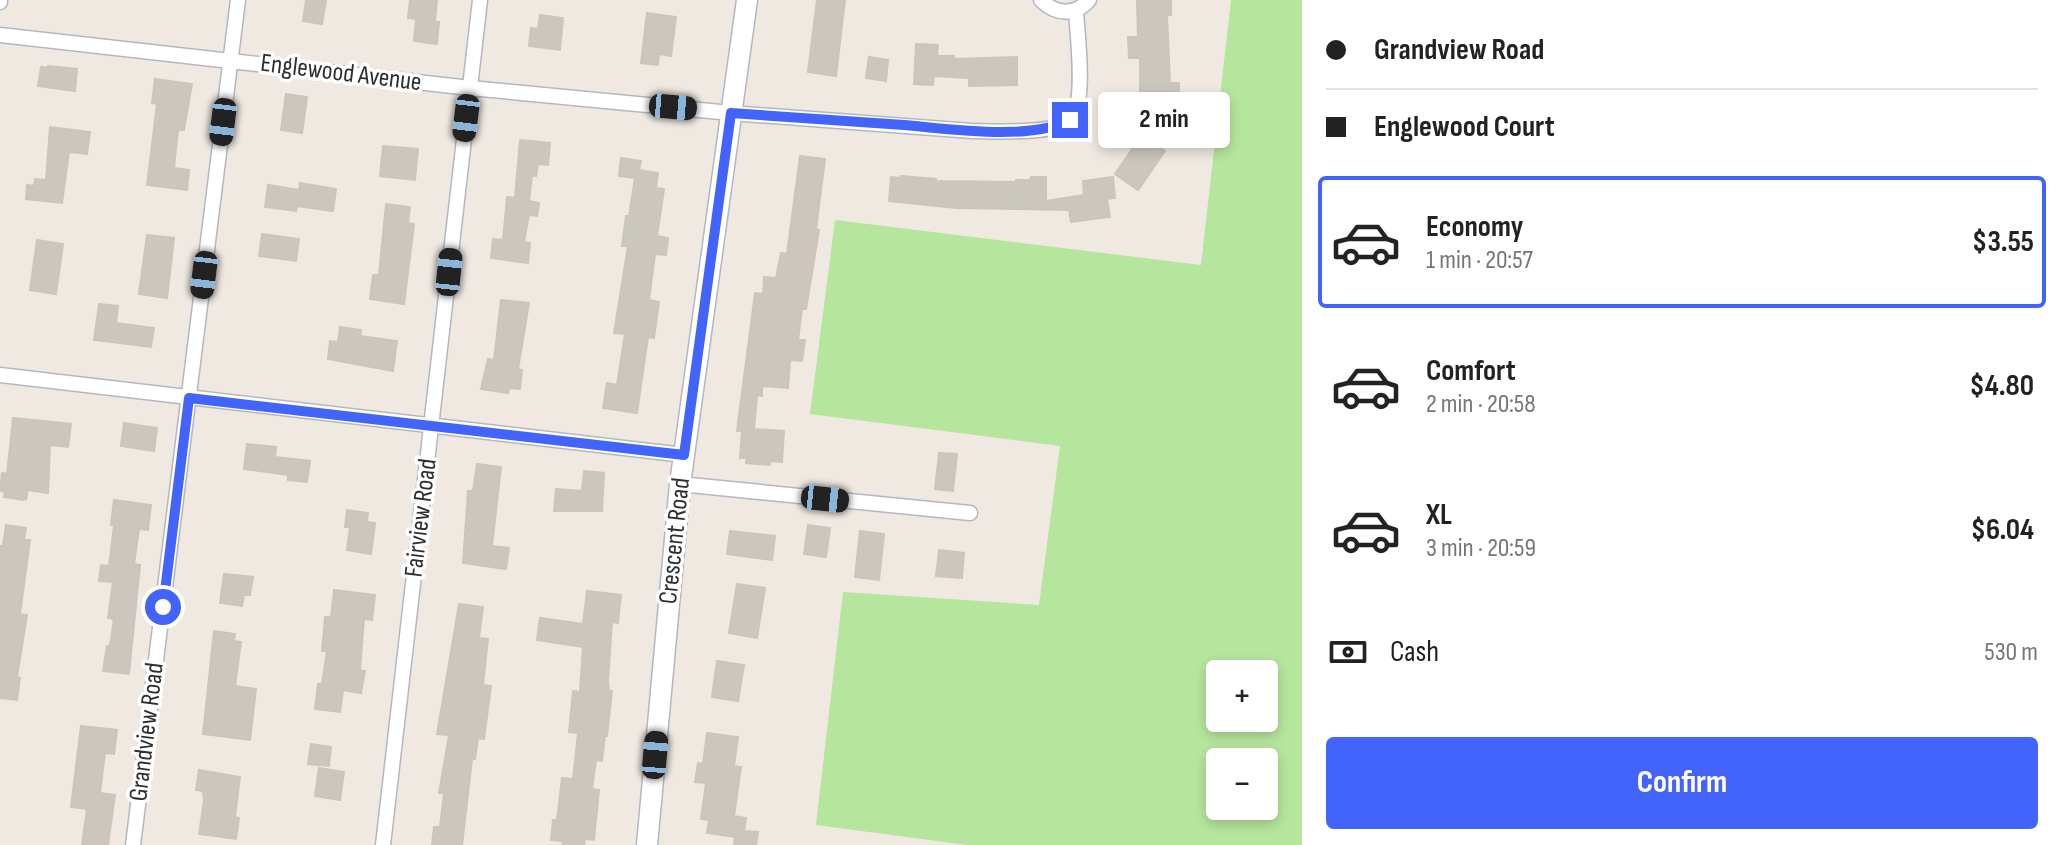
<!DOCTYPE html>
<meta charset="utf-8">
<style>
:root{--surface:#fff;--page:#f2f2f2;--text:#222;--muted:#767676;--line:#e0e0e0;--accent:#4264fb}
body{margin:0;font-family:"Sofia Sans Condensed",sans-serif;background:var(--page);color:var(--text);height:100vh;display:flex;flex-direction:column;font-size:30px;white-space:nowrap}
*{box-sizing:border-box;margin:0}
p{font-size:26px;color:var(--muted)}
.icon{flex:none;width:44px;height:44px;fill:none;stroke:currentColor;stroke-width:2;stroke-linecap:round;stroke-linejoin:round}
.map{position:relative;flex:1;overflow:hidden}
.details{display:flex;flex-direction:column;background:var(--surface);width:760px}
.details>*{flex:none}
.banner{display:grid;align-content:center;height:176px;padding:0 24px;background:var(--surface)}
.tools{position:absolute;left:1206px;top:660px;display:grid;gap:16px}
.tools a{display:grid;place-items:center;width:72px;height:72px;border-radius:8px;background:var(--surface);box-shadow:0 4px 12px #0003;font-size:40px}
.end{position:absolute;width:36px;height:36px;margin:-18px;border:10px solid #4264fb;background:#fff;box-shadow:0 0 0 4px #fff}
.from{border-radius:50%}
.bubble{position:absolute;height:56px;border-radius:8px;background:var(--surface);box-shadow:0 4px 12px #0003;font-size:26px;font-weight:700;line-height:56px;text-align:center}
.car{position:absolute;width:24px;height:48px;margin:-24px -12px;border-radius:10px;box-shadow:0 0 6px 2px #0007;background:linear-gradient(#222 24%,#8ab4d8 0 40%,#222 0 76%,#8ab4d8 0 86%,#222 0)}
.banner b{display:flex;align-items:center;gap:28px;height:76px;font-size:30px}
.banner b+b{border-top:2px solid var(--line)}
.banner i{width:20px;height:20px;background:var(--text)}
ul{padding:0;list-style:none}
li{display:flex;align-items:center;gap:24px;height:132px;margin:0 16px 12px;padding:0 8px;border:4px solid transparent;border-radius:8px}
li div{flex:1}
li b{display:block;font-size:30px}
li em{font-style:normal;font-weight:700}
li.active{border-color:var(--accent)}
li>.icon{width:72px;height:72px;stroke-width:1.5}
.pay{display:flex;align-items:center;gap:20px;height:88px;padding:0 24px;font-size:30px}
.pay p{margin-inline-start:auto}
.cta{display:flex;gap:16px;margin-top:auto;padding:16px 24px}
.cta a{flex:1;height:92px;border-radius:8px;background:var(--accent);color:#fff;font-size:32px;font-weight:700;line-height:92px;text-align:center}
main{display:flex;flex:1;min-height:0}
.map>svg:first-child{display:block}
</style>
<main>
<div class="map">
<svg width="1302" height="845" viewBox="0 0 1302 845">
<rect width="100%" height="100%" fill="#efe9e1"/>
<path fill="#b6e59e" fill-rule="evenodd" d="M1231,0H1302V845H967L816,825L843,592L1039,605L1060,446L810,414L835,220L1201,265ZM1220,674H1264V718H1220ZM1220,762H1264V806H1220Z"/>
<path fill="#cbc7bf" stroke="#cbc5ba" stroke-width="2" d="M306,0H326L322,24L303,21Z
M410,0H437L435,22H439L437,44L414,41L416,19L408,18Z
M817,0H845L836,76L808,72Z
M1137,0H1171V15H1167L1170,83H1179V106H1172V132H1147V108H1140V58H1129L1128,37H1138Z
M647,13L676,17L671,56L659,54L658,65L641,63Z
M540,15L563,18L560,50L529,46L531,28L538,29Z
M916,44L938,45L937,56H954V59L1017,57V85L969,86V78L934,76L933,85L914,84Z
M869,57L888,60L886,81L866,78Z
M48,66L77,69L75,91L38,86L41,67L48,68Z
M155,79L192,84L184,130H178L174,168L189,170L187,190L147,185L157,104L152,103Z
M286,94L307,97L302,133L281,130Z
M50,127L90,132L87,154L69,152L62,203L26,199L27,185L34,186L35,179L46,180Z
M1142,135L1165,151L1138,190L1115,174Z
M520,140L550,143L548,165L538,164L536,176L532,175L529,201L539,203L537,216L529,215L524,242L530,243L528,263L491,258L493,239L503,240L507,197L515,198Z
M383,146L418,149L415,180L380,176Z
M800,156L825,159L816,229L819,230L806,309H802L798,340H805L802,361L790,360L788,388L762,386V396L757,395L754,429L784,431L782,462L770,461V465L746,463L747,458H740L742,431H737L755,293L763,294L764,277L776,278L781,253L787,254Z
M621,158L641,161L639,170L658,173L656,188L664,189L657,236L668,238L666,255L655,254L649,300L659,302L654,338L648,337L637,413L603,408L607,383L617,385L625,334L614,333L628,246H622L626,216H629L635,178L619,176Z
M901,176L936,179V181L1016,182V180H1030L1031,177H1046V201L1084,195L1083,181L1113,177L1115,198L1107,199L1110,217L1071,222L1069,210L957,208L889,201L891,177L900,178Z
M300,183L336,189L333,211L297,206L296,211L265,207L268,185L299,190Z
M386,204L410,207L408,223L414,224L404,304L370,299L373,275H379Z
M262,234L299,239L296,261L259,256Z
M147,235L174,238L167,298L139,294Z
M37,240L63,244L56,294L30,290Z
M501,300L529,303L518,369L522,370L520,389L509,388L508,393L481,389L488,359L494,360Z
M99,304L118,306L116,323L154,328L151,347L94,340Z
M340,327L361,330L360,336L397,341L393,371L328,359L330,341L338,342Z
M13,418L71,424L68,447L50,445L48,493L28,490L26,499L23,500L4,497L5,492L0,491L2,473L7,474Z
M124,423L157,428L154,451L121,446Z
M247,444L276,447L275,457L310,461L307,482L288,480V475L244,469Z
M939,453L957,454L953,491L935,489Z
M477,464L501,467L492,546L509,548L506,569L463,563L468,491H473Z
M584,471L604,473L602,511H554L556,489L582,491Z
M114,500L151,505L148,530L139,529L134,564L140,565L129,674L103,671L107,646H110L114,619L108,618L113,582L99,581L101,565L109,566L114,525H111Z
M347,510L368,513L367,522L375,523L371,554L347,550L350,527H345Z
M6,525L26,528L24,540H30L20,614L27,615L17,677L20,678L17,700L0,698V546H3Z
M808,525L830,528L826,557L804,554Z
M730,531L775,536L772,560L727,554Z
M860,531L884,534L879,580L855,577Z
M939,550L964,553L962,578L936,576Z
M224,574L253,577L250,595H244L242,606L220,603Z
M737,584L765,588L757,638L729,633Z
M334,590L375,595L372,620L364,619L360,670L365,671L361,693L343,690L340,712L315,709L318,684H322L327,651H322L325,617H331Z
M587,591L621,595L618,623L612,622L608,681L609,691H612L607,736H605L602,761L596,760L592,789L599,790L594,840L585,839L584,845H562L563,841L551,840L553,820H557L562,778L573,779L578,733L569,732L573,691L580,692L583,647L537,640L540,618L583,624Z
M459,604L483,607L479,638L488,639L483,685L491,686L484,739L478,738L475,759H472L462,845H432L434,827H440L444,793H439L449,735L437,734Z
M214,631L235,634L234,641L241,642L235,686L256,689L250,740L203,734Z
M717,661L744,665L738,701L712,697Z
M81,726L117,730L114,754L105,753L100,793L115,795L108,845H82L87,809L71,807Z
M707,733L738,737L734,766L741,767L734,816L746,818L744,831L758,832L756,845H734L735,837L707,833L709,820L701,819L706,783L695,782L698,763L703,764Z
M311,744L331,747L329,766L308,764Z
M319,768L344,772L340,800L315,796Z
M199,770L240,777L235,817L239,818L236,839L199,834L204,801L203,791L196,790Z"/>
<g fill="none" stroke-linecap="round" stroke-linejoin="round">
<defs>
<path id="street" d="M1041,0C1056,15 1075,16 1089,0
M0,2V0
M0,35L470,88L731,113L972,131C994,131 1054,135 1070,120C1087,105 1077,33 1076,11
M0,375L684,455
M680,484L970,513
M133,845L238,0
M383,845L480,0"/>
<path id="secondary" d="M647,845L680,484L747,0"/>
</defs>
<use href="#street" stroke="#b4b7c1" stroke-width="17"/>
<use href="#secondary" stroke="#b4b7c1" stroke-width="23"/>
<use href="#street" stroke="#fff" stroke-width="14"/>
<use href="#secondary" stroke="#fff" stroke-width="20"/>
</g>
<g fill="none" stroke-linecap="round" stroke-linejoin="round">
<path stroke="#4264fb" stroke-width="10" d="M163,607L189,398L684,455L731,113C789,117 847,121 904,125C950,129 1030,141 1070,120"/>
</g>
<g text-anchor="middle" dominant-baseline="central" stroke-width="7" stroke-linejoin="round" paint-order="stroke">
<g font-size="26" fill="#2e2e2e" stroke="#fff">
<text transform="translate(341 73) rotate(7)">Englewood Avenue</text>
<text transform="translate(421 518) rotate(-83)">Fairview Road</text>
<text transform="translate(675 541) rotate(-84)">Crescent Road</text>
<text transform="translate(147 732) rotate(-83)">Grandview Road</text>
</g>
</g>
</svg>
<div class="tools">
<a>+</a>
<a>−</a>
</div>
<i class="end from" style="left:163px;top:607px"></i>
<i class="end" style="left:1070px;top:120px"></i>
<div class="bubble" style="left:1098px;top:92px;width:132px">2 min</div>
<i class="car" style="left:673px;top:107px;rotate:95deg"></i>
<i class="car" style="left:466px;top:118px;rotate:187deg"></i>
<i class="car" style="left:223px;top:122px;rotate:187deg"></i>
<i class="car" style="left:449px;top:272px;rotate:6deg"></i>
<i class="car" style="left:204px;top:275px;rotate:187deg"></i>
<i class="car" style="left:825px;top:499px;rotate:96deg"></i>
<i class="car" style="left:655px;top:755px;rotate:5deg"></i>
</div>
<section class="details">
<div class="banner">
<b><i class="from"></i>Grandview Road</b>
<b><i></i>Englewood Court</b>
</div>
<ul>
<li class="active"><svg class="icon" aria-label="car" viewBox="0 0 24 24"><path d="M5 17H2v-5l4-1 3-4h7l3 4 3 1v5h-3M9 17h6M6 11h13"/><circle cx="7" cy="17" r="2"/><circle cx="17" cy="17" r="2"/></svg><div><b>Economy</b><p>1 min · 20:57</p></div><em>$3.55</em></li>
<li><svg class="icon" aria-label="car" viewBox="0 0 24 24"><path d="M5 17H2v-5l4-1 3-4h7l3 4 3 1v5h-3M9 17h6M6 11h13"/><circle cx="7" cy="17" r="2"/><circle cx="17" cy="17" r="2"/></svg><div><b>Comfort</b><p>2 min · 20:58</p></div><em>$4.80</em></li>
<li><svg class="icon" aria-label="car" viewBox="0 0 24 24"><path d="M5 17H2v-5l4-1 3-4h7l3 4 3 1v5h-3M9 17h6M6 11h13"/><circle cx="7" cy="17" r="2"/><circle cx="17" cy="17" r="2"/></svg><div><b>XL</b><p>3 min · 20:59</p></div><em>$6.04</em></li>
</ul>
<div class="pay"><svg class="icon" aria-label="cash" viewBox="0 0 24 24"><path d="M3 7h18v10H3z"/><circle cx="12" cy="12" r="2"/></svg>Cash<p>530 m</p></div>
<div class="cta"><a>Confirm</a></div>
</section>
</main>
